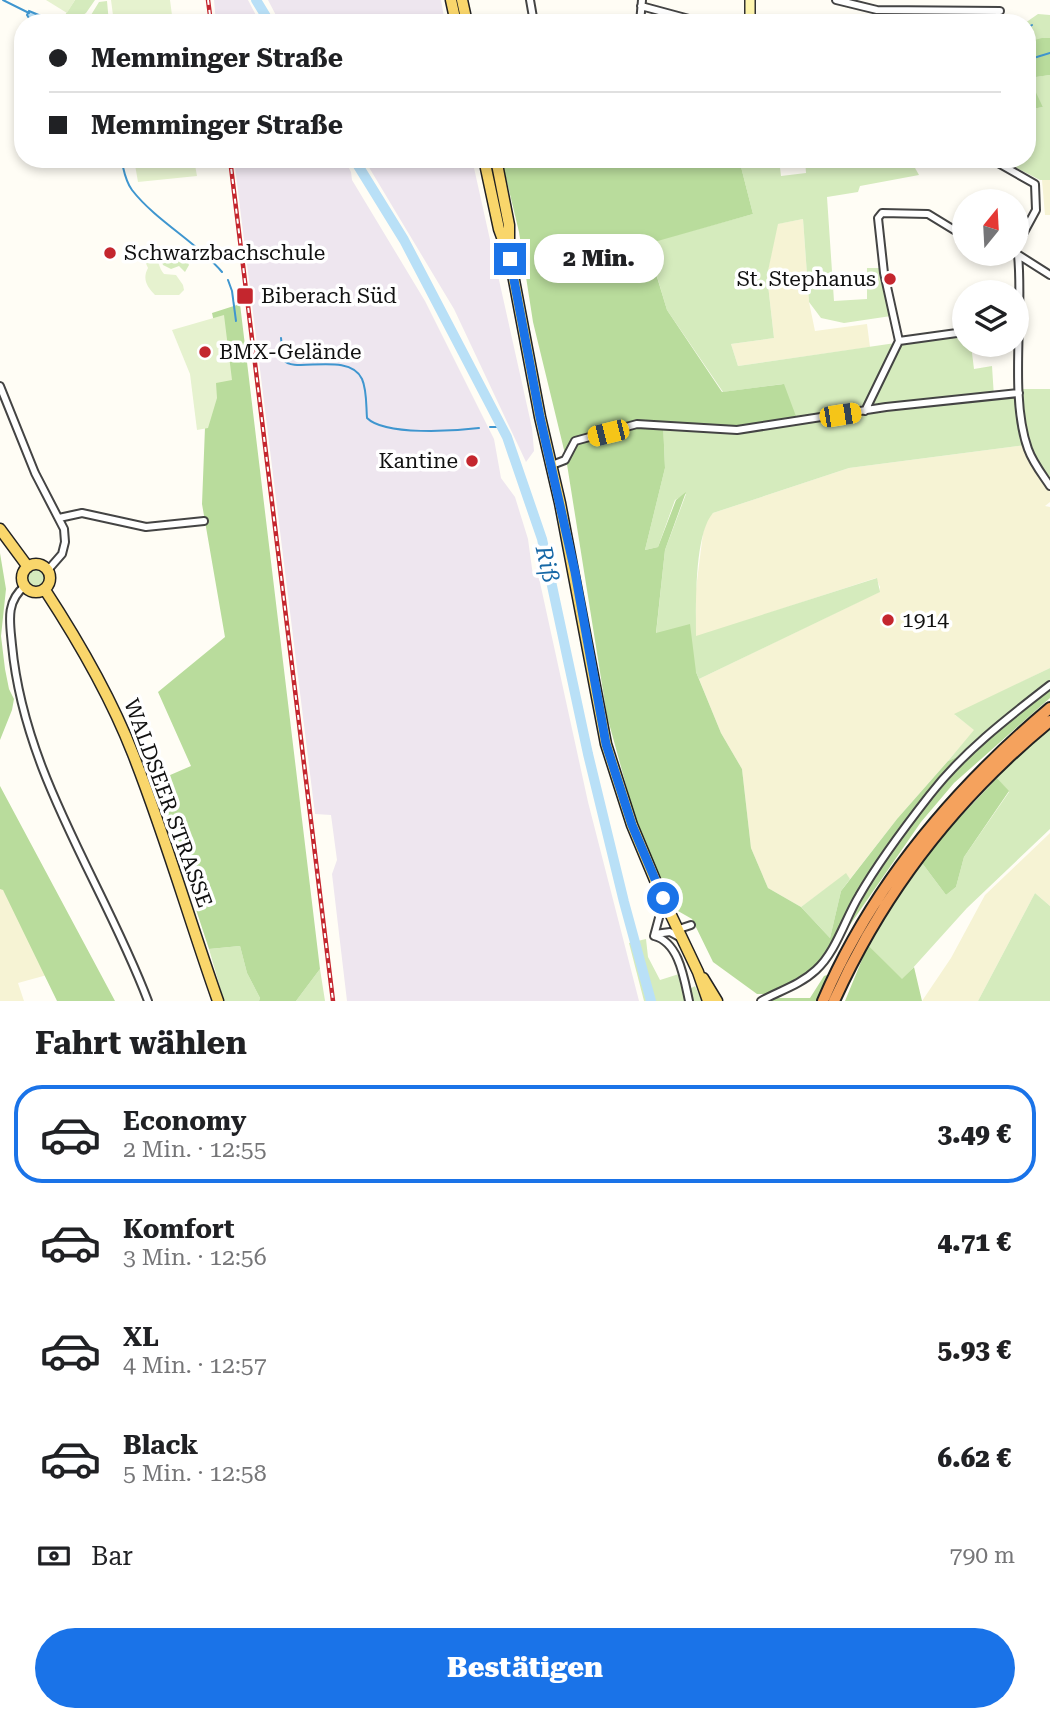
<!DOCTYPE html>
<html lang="de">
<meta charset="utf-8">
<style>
:root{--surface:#fff;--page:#f6f6f6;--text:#202124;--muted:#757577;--line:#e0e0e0;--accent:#1a73e8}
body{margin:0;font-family:"Roboto Serif",serif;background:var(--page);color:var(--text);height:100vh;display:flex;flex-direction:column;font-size:26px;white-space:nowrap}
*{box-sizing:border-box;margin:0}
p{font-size:23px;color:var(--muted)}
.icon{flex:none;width:38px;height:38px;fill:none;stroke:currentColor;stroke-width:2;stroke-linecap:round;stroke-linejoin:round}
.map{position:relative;height:1001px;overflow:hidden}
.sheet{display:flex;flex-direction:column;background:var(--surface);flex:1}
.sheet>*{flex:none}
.guide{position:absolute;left:14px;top:14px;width:1022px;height:154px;border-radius:28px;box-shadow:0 4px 10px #0003;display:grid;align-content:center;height:154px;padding:0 35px;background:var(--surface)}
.needle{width:46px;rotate:18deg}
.tools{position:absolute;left:952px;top:189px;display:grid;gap:14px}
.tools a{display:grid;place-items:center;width:77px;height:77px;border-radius:50%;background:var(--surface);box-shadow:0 4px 10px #0003;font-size:35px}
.end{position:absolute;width:32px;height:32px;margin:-16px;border:9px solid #1a73e8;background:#fff;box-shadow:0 0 0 4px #fff}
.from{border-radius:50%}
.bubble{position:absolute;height:49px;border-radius:24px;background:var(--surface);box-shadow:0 4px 10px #0003;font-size:23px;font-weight:800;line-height:49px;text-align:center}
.car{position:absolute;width:21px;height:42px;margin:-21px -10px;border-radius:9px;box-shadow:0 0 5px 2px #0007;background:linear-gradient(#f5c518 24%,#345 0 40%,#f5c518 0 76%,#345 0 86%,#f5c518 0)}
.guide b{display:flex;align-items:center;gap:24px;height:66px;font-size:26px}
.guide b+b{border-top:2px solid var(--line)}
.guide i{width:18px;height:18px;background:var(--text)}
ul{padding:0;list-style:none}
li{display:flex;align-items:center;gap:21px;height:98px;margin:0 14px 10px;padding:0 21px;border:4px solid transparent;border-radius:28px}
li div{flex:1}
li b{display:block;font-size:26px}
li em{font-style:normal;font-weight:800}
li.active{border-color:var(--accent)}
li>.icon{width:63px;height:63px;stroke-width:1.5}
h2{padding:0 35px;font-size:32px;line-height:84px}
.pay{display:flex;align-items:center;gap:18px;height:77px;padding:0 35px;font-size:26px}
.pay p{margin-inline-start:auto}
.cta{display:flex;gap:14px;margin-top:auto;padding:14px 35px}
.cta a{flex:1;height:80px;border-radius:42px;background:var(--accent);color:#fff;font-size:28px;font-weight:800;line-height:80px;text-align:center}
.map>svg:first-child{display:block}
</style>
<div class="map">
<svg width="1050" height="1001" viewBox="0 0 1050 1001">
<rect width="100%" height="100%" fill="#fffdf5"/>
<path fill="#eee6ef" d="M214,0H248L260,23H216Z
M268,0H441L445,23H280Z
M234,159H344L351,172L352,180L425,301L494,439L501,478L515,497L528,539L533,576L539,578L588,802L639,1001H347L332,874L337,860L331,815L315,814Z
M364,159H472L532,428L534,451L526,462L454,309Z"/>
<path fill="#f6f3d4" d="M1042,180H1050V215H1045Z
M803,219L809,302L815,331L867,324L870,347L738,366L731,344L774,338L767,276L777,224Z
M1026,445L1050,489V502L1045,506L1050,507V668L955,715L975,730L897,819L850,879L846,874L801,907L768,888L751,848L742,769L721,733L699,679L879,592L880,587L876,578L696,637V589L703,533L707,519L713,513L849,468Z
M1050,833V906L1035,893L978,1001H922L951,958L985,895Z
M0,884L47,975L18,983L24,1001H0Z"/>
<path fill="#d5ebbd" d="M75,0H95L86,13L70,23L63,18Z
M107,1L109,23H91V15L99,2Z
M1038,14L1050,15V38L1027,42V23H1025Z
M1050,75V180H1040L999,159H1027V110L1043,107L1028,78Z
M739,159H779L781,176L806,173L805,159H910L919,175L860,186L858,192L827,197L834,301L867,299V268H879L891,316L844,323L821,318L809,302L803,219L778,224L767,276L774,338L731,344L738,366L964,333V345H971L974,369L992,366L994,397L1022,395V389H1050V484L1038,466L1031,446L1026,445L849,468L713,513C694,534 696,607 696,636L877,578L880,592L699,679L696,672L656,634L665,550L686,494L675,500L658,547L645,550L665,468L663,422L739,427L783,384L723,392L667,310L647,243L753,214Z
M162,252L186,258L189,265L185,272L179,266L171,269L163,265L160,257Z
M26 578a10 10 0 1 1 20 0a10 10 0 1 1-20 0Z
M1050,668V685L974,749L948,761L974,730L954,714Z
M1050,728V829L967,908L902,980L868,945L892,903L922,863L946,895L956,887L964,857L1009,792L997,778L1019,753Z
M846,873L850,879L841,891L830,938L801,907Z
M1035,893L1050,906V1001H978Z
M646,939L648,957L660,980L679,974L684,992L695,986L702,1001H644L629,943Z
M240,946L247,973L260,998L259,1001H224L209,949Z
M320,969L325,1001H296Z"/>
<path fill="#b9dc9c" d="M1042,38H1050V75L1029,78L1043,107L1027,110V42Z
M506,159H739L753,214L647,244L667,310L722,392L784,384L797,419L739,427L663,422L665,468L645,550L658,547L676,500L686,492L665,550L656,633L690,624L696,672L721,733L742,769L751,848L768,888L801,907L830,938L841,891L897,819L948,761L974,749L982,735L1050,685V698L954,783L921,822L836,945L811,972L772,994H757L713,962L692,919L671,907L640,836L607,716L566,458L533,322L519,232L502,161Z
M240,304L320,969L296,1001H259L260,998L247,973L240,946L209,949L154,782L191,766L158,692L225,637L202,504L206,402L223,363L212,313Z
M0,553L6,589L1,636L5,669L9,689L14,699L12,710L0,740Z
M997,778L1009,791L964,857L956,887L946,895L922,863L944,834Z
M0,786L115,1001H57L3,890L0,889Z
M868,945L902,979L914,967L922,1001H845Z
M830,974L819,1001H769V998H810L824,976Z"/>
<path fill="#e6f2cf" d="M46,0H75L67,13Z
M111,0H170L173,23H114Z
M134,159H194L197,176L138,182Z
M153,253C159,259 158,267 164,274L176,275L183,285L184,290L179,295H155C147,287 142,279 148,268L144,259Z
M224,315L232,380L216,383L217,398L208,428L197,430L190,374L172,330Z"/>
<path fill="#b9e0f7" stroke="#3f96cf" stroke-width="2" d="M29,11L58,23H32L27,15Z"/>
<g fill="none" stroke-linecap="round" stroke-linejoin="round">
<path stroke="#3f96cf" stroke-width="2" d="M3,0L29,13
M1027,28L1032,25
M1027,60L1050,53
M121,159C124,170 125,181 132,190C156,221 198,243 222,272
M228,280L232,291L236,321
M281,338C282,344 281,354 284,360C292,374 349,351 362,379C367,390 366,406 367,418C385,436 455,431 479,428
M490,427H501"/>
<path stroke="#b9e0f7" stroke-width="10" d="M256,0L270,23
M354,159L404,240L507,437L542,539L588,754L624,902L651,1001"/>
<defs>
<path id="street" d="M530,0L534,23
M836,0L877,10L1000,11
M641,6L704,23
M640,23L642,0
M991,159L1035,184L1036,210L1017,245
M964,236L928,214L882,213L878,218L884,273L899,341L964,332
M1017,254L1050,275
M1018,255C1024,313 1009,396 1028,449C1033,463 1042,474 1050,486
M0,386L35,473L64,529L65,542L62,554L48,570
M865,411L899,341
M552,465L565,460L575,441L637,424L737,430L886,407L1019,393
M59,518L82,513L146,527L204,521
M25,586C5,602 10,623 12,645C24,775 103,882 148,1001
M663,903L654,936C679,942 684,978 689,1001
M679,929L691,925
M655,934L670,932L679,937
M761,1001C779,991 800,985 816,970C836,952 845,919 859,896C879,861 904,828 929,796C963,752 1006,719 1050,685"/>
<path id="secondary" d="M750,0V23"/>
<path id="primary" d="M451,0L456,23
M462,0L467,23
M484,159L499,229L510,259L540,417L560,503L606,744L632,825L660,892L698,972L708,1001
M496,159L509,225V248
M0,529L28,567
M22 578a14 14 0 1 1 28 0a14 14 0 1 1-28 0Z
M45,590C79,642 110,695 133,754C165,835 189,919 218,1001
M703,978L717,1001"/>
<path id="highway" d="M823,1001C873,884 954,789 1050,708
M834,1001C884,890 956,798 1050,721"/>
</defs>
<use href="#street" stroke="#444" stroke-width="10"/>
<use href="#secondary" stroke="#333" stroke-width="12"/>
<use href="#primary" stroke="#222" stroke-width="13"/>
<use href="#highway" stroke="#222" stroke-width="14"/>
<use href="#street" stroke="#fff" stroke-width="6"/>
<use href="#secondary" stroke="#fff6b0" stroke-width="9"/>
<use href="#primary" stroke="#f9d66b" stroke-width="10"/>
<use href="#highway" stroke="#f5a25d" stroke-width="10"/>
<defs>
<path id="rail" d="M208,0L211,23
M230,159L333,1001"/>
</defs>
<use href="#rail" stroke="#c4262e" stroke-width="4.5"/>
<use href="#rail" stroke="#fff" stroke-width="2" stroke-dasharray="5" stroke-linecap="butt"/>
</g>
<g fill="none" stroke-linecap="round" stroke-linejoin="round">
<path stroke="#1a73e8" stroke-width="9" d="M510,259L540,417L575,572L606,744L632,825L663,898"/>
</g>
<g fill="#c4262e" stroke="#fff" stroke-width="2.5">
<circle cx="110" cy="253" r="7"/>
<circle cx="890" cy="279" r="7"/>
<rect x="236" y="287" width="18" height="18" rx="3.5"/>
<circle cx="205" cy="352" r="7"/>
<circle cx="472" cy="461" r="7"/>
<circle cx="888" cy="620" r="7"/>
</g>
<g text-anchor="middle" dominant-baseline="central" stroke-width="7" stroke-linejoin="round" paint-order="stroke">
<g font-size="21" fill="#111" stroke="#fff" text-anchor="start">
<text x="124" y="253">Schwarzbachschule</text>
<text x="876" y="279" text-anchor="end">St. Stephanus</text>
<text x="261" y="296">Biberach Süd</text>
<text x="219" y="352">BMX-Gelände</text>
<text x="458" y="461" text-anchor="end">Kantine</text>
<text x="902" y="620">1914</text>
</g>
<g font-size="21" fill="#111" stroke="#fff">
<text transform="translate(168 803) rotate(70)">WALDSEER STRASSE</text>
</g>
<g font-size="23" font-style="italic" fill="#1768a6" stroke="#fff">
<text transform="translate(547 564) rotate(77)">Riß</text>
</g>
</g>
</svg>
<div class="tools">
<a><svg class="needle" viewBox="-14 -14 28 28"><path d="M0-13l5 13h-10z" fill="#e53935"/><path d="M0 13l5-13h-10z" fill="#757577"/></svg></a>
<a><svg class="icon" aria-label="layers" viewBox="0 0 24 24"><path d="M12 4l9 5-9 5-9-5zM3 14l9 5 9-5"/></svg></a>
</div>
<i class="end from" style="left:663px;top:898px"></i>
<i class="end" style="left:510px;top:259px"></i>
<div class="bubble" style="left:534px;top:234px;width:130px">2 Min.</div>
<i class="car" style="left:840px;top:415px;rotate:81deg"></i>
<i class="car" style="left:608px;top:433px;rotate:256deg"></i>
<div class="guide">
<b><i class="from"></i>Memminger Straße</b>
<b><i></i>Memminger Straße</b>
</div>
</div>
<section class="sheet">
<h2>Fahrt wählen</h2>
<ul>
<li class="active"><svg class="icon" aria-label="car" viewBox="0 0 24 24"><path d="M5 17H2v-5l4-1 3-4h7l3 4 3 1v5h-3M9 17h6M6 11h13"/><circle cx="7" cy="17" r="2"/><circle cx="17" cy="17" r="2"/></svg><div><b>Economy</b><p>2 Min. · 12:55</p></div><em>3.49 €</em></li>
<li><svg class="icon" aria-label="car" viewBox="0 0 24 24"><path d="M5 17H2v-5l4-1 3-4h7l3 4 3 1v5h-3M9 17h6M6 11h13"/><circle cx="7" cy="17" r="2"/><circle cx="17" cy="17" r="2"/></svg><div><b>Komfort</b><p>3 Min. · 12:56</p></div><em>4.71 €</em></li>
<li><svg class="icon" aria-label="car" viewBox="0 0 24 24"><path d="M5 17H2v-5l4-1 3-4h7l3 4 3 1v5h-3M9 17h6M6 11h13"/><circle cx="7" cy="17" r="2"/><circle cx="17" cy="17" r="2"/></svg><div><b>XL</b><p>4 Min. · 12:57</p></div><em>5.93 €</em></li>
<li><svg class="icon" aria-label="car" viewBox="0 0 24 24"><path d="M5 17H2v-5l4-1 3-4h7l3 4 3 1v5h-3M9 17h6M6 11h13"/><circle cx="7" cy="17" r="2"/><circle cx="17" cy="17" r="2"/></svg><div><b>Black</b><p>5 Min. · 12:58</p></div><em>6.62 €</em></li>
</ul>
<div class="pay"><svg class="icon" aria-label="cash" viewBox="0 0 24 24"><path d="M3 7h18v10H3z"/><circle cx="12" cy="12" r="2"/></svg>Bar<p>790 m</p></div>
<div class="cta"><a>Bestätigen</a></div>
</section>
